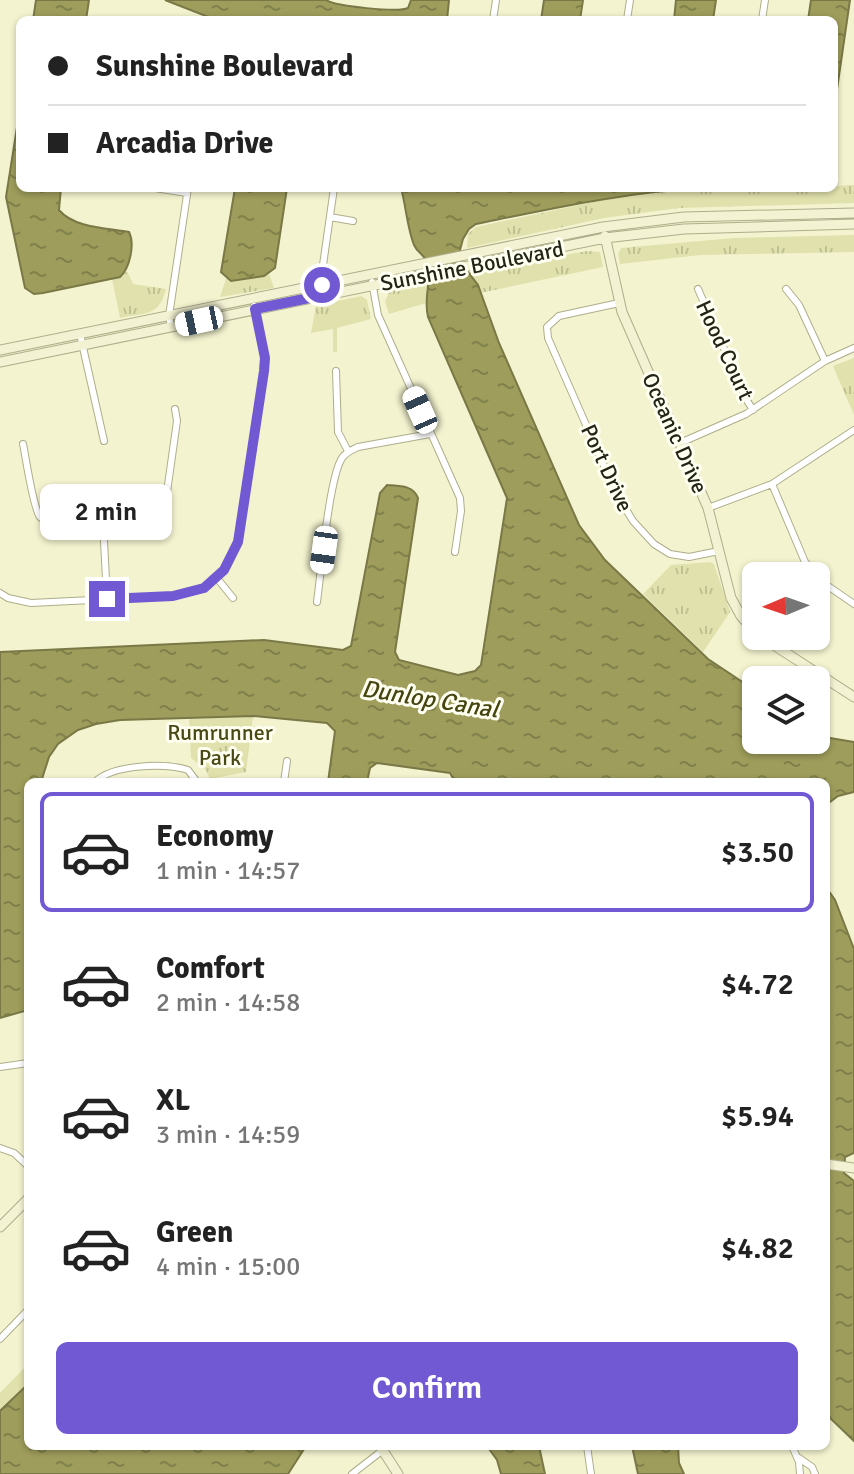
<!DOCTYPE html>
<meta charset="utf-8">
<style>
:root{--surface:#fff;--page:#f6f6f6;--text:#222;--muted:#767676;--line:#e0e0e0;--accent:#7159d3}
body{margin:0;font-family:Signika,sans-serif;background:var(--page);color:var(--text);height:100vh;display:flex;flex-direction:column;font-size:30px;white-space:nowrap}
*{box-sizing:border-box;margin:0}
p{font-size:26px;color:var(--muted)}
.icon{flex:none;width:44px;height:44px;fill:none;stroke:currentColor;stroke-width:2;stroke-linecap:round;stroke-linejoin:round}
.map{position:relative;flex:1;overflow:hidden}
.drawer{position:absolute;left:24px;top:778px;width:806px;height:672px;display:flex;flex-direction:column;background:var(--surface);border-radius:12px;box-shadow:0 2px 6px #0004}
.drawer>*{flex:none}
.top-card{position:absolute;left:16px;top:16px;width:822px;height:176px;border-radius:12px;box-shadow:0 2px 6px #0004;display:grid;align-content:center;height:176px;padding:0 32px;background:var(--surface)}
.needle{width:52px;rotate:268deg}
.buttons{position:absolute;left:742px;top:562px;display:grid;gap:16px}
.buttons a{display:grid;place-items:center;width:88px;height:88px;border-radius:12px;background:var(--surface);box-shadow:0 2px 6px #0004;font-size:40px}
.end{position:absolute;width:36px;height:36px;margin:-18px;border:10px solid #7159d3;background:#fff;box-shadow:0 0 0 4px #fff}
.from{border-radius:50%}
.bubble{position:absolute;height:56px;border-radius:12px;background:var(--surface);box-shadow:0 2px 6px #0004;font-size:26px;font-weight:600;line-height:56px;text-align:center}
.car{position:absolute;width:24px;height:48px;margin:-24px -12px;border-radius:10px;box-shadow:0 0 6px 2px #0007;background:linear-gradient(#fff 24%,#345 0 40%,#fff 0 76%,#345 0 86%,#fff 0)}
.top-card b{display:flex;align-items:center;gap:28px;height:76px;font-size:30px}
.top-card b+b{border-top:2px solid var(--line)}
.top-card i{width:20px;height:20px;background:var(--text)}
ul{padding:14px 0 0;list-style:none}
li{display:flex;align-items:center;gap:24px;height:120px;margin:0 16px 12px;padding:0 16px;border:4px solid transparent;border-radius:12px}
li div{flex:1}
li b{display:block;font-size:30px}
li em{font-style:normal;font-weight:600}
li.on{border-color:var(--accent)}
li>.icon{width:72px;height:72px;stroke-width:1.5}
.cta{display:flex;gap:16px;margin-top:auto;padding:16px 32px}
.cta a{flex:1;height:92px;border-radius:12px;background:var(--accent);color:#fff;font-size:32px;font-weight:600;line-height:92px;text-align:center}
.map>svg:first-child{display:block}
</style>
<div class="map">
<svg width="854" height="1474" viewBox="0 0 854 1474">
<defs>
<pattern id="park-tufts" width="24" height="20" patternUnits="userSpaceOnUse" patternTransform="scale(2)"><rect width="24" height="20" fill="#e0e1ac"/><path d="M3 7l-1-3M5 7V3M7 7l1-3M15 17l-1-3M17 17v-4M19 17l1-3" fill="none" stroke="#c0c193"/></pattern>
<pattern id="water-ripples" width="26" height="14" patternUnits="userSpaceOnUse" patternTransform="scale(2)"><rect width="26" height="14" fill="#9e9d5b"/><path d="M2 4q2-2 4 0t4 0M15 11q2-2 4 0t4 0" fill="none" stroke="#80804a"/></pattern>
</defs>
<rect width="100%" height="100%" fill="#f3f3cf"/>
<path fill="url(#park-tufts)" d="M854,185V203L679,208L604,218L467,248L468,234L476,227L607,199L679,191L834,188V186Z
M854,235V252L700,255L620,264L618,254L621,248L734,238Z
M587,251L600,252L603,267L480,293L478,285L467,273Z
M127,271L133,284L166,289C159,317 146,312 120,318L112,279L120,277Z
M269,274L274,288L220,297L226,279L243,280Z
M428,282L426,303L389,314L385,302L390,290Z
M361,296L367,300L371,319L337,328V352H333V329L311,333L316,306Z
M854,358V415L833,366Z
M710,562L714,564L730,612L703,652L643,594L671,565Z
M253,716L246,772L210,779L206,770L191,758L189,719Z
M28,1364V1384L0,1411V1393Z"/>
<path fill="url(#water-ripples)" stroke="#797846" stroke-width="2" d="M36,0H89L86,20H33Z
M165,0H326C335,6 398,13 408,8L411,0H449L447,20H216Z
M544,0H583L580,20H541Z
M676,0H716L713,20H674Z
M811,0H850L834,110V20H808Z
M20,108V188H61L59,210C74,228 107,228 129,232C135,244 130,268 120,277L43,293L34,294L25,288L6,197Z
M235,188H287L275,268L264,276L231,281L221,272Z
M401,188H709C630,191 554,208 476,224L469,229L463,239L460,250L462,264L478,285L499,343L579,525L605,560L708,659L756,691V740H816V729L830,738L854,742V792L838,796L826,805V782H455L450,773L377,763L370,768L367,782H328L335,731L327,723L253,716L120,720L96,724L78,730L58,744L49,757L41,782H28V1010L0,1018V652L264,640L343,650L351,646L380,493L387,485C399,486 413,485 418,498L395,652L399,660L458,675L475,671L481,665L507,498L428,317C423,297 432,281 428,265C426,255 418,254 414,245C407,227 406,206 401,188Z
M826,887L835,900L854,949V1153L845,1157L844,1173L854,1181V1441L831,1419L826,1410Z
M28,1384V1446H306L288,1474H0V1411Z
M487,1446H539L545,1474H501L497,1460Z
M632,1446H678L679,1463L684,1474H638Z"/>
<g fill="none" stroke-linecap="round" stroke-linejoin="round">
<defs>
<path id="street" d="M493,20L496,0
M627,20L630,0
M762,20L765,0
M155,188L187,193
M330,217L353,221
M372,282L378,315L460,498L461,511L455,552
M698,289L746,399L753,410
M786,289L799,305L825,361
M324,295L322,272L334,188
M619,303L559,316L547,327L548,338L615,491L633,521L654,544L670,554L689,557L719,551
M171,327L169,316L188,188
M80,334L104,441
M336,371L338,432L348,451
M680,443L746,414L825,361L854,348
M23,444C26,458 33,508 40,517C52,530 138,521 157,517L166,499L177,421L175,409
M772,484L805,562L825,584L854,604
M708,508L772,484L854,430
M103,522L107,599
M216,577L233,598
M0,593L8,598L31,603L173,596L204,588L224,570L238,542L264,371L265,358L254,306
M317,602C321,573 329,478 342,458C346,452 352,450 358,447L430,434
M95,782C113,764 165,763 188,770L197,782
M284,782L287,761
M0,1067L28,1063
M0,1148L14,1153L28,1166
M0,1339L28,1310
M587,1446L591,1474
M727,1446H733
M792,1446L799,1462L800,1474
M799,1458L812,1467L815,1474
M352,1474L383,1450"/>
<path id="secondary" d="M605,236L622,312L708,508L731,598L741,616L756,633
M0,350L603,227L684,217L854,213
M0,362L605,238L684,229L854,224
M760,636L854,697
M826,1164L854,1168
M0,1227L28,1199
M380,1446L398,1474"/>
</defs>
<use href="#street" stroke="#aeae8b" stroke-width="8"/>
<use href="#secondary" stroke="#aeae8b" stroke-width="11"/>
<use href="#street" stroke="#fff" stroke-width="6"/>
<use href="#secondary" stroke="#f3f2d3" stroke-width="9"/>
</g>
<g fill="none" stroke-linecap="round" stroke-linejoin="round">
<path stroke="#7159d3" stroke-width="10" d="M107,599L173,596L204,588L224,570L238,542L264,371L265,358L255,309L324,295L322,285"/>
</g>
<g text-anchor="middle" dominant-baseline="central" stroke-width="6" stroke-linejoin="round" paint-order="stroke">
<g font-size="22" fill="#232316" stroke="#fefff0">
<text transform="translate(472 266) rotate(-11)">Sunshine Boulevard</text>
<text transform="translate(725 350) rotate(65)">Hood Court</text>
<text transform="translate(675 433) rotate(66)">Oceanic Drive</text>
<text transform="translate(607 468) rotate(65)">Port Drive</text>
</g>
<g font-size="22" fill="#4a4916" stroke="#fefff0">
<text x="220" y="732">Rumrunner<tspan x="220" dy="25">Park</tspan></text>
</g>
<g font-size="24" font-style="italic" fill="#464511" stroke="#fefff0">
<text transform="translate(430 699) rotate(9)">Dunlop Canal</text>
</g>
</g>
</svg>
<div class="buttons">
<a><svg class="needle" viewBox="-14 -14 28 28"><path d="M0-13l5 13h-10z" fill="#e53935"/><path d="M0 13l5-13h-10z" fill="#767676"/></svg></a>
<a><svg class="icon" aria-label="layers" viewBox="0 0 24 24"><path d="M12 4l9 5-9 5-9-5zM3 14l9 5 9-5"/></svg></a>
</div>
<i class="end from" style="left:322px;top:285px"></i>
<i class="end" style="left:107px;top:599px"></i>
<div class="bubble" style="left:40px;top:484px;width:132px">2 min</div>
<i class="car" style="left:199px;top:321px;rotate:258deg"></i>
<i class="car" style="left:420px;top:410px;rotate:336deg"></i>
<i class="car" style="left:324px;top:550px;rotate:188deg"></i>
<div class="top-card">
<b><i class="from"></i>Sunshine Boulevard</b>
<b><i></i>Arcadia Drive</b>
</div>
<section class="drawer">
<ul>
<li class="on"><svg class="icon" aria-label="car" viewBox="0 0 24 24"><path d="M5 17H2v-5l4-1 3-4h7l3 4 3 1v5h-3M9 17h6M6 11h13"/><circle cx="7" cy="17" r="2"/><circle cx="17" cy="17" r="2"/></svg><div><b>Economy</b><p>1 min · 14:57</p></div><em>$3.50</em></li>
<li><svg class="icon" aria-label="car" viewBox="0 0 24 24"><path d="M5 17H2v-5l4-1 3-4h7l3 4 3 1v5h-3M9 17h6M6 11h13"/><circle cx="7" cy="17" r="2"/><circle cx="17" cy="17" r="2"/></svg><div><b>Comfort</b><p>2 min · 14:58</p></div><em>$4.72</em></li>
<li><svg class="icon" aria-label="car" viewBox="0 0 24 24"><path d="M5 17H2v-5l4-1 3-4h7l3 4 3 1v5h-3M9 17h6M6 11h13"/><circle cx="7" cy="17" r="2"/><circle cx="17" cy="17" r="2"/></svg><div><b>XL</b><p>3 min · 14:59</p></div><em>$5.94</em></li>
<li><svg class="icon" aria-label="car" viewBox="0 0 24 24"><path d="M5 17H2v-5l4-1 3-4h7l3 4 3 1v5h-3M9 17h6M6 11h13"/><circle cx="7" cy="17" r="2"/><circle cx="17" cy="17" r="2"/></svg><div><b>Green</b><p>4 min · 15:00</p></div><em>$4.82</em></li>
</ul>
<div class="cta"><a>Confirm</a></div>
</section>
</div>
